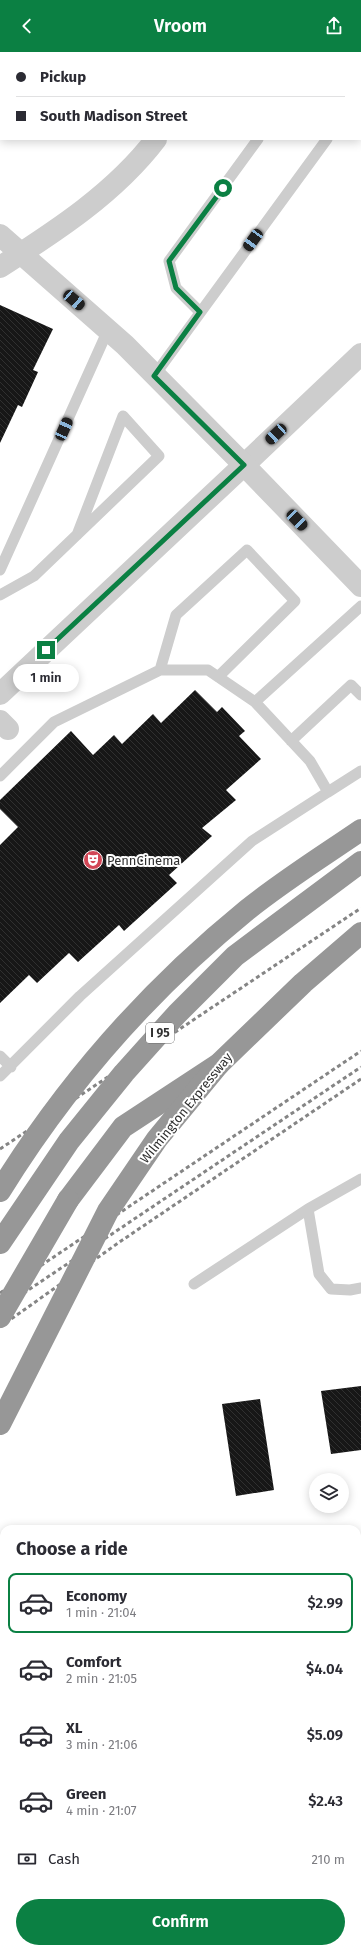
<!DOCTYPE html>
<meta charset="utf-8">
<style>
:root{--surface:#fff;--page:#f2f2f3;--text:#2b2b33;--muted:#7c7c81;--line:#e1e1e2;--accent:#0b8043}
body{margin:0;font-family:"Fira Sans",sans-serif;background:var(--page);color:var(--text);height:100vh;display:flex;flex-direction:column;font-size:15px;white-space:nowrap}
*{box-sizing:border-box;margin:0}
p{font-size:13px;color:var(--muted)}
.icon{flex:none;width:22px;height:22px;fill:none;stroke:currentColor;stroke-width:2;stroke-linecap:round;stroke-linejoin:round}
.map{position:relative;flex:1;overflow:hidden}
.panel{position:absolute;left:0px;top:1473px;width:361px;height:428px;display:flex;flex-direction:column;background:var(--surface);border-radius:12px 12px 0 0;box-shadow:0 2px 10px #0003}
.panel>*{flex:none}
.top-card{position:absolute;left:0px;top:0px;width:361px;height:88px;box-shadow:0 2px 10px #0003;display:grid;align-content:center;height:88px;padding:0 16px;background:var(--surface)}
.buttons{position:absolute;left:309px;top:1421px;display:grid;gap:8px}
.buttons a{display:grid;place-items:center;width:40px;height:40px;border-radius:50%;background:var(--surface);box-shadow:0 2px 10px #0003;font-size:20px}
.end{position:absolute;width:18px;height:18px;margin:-9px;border:5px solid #0b8043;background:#fff;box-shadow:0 0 0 2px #fff}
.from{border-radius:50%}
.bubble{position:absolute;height:28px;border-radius:14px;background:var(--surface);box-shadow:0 2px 10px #0003;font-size:13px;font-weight:600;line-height:28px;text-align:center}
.car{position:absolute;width:12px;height:24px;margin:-12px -6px;border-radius:5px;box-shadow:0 0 3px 1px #0007;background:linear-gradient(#222 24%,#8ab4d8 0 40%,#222 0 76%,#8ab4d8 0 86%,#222 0)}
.top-card b{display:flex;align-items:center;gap:14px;height:38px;font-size:15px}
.top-card b+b{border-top:1px solid var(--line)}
.top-card i{width:10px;height:10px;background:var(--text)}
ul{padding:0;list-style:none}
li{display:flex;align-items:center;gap:12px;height:60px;margin:0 8px 6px;padding:0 8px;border:2px solid transparent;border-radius:8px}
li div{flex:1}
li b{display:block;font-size:15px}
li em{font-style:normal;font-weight:600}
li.on{border-color:var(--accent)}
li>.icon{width:36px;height:36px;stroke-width:1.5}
h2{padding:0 16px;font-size:18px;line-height:48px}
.pay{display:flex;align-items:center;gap:10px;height:44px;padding:0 16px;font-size:15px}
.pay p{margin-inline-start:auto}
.primary-button{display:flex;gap:8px;margin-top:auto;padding:8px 16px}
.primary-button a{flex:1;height:46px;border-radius:24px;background:var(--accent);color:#fff;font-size:16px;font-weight:600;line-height:46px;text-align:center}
header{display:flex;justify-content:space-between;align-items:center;height:52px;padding:0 16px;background:var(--accent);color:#fff;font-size:18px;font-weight:600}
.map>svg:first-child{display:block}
</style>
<header><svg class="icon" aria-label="back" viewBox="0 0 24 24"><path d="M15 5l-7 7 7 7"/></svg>Vroom<svg class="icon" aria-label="share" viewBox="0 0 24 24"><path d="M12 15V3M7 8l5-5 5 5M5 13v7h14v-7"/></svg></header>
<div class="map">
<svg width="361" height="1901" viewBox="0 0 361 1901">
<defs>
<pattern id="building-back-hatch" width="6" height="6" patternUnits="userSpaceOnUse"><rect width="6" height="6" fill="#171717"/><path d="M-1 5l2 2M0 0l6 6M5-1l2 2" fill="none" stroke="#303030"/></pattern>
</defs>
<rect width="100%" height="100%" fill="#fff"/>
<path fill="url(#building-back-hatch)" d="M0,253L53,277L33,318L38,320L22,355L18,353L0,391Z
M195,638L217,660L222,655L245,679L239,684L261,707L226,738L236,748L202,776L212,784L169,823L177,831L124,879L119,873L78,910L69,901L37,931L29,923L0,951V793L18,775L0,757V748L71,679L93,703L114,683L122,692L153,662L161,671Z
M361,1334V1398L331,1402L321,1339Z
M260,1347L274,1438L236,1444L222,1352Z"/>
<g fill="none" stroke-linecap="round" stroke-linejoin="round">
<path stroke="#cdcdcd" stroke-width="11" d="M360,75L361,76
M200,260L176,236L169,209L258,87
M154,324L327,87
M0,518L108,278
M0,543L34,524L159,404L123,364L77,483
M160,618L176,563L247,498L295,549L218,625
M291,689L351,633L361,643
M0,724L54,670L160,618H208L255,650
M328,740L361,719
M0,1004L11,1015
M0,1024L80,944L252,789L328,740L310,709L255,650L361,554
M361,1127L308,1157L319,1222L331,1237L350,1238L361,1236
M194,1232L308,1157
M0,1566H4
M4,1839V1841
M58,1897L62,1901"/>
<path stroke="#cdcdcd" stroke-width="22" d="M244,413L361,302
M0,669L8,677
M0,1679L4,1678
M0,1793L4,1797
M98,1897L102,1901
M296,1897L300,1901"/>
<path stroke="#cdcdcd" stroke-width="22" d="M214,1L215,0
M0,183L125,293L244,413L361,534
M0,215C56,179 115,141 156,87
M0,642L244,413"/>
<path stroke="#a8a8a8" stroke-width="22" d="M357,1728H361
M0,1780L4,1779
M357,1808L361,1804
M257,1901L261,1897"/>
<path stroke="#979797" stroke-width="22" d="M68,1148L123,1075L219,1012L303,931L361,881"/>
<path stroke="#858585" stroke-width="3" stroke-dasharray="4 3" stroke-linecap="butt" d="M0,1097L361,856
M0,1241L361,999
M0,1257L361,1015
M0,1275L121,1189L361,1027"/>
<path stroke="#979797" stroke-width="22" d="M0,1139C66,1032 150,937 247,858C283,829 323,804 361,778
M0,1191L69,1089L124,1021L177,962L235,904L361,810
M0,1265L68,1148
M0,1372L108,1159L157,1087L219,1012"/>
</g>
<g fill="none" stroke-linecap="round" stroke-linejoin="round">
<path stroke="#0b8043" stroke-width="5" d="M46,598L244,413L154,324L200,260L176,236L169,209L223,136"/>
</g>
<defs>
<symbol id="theatre-disc" viewBox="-11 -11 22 22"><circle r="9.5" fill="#d24655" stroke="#fff"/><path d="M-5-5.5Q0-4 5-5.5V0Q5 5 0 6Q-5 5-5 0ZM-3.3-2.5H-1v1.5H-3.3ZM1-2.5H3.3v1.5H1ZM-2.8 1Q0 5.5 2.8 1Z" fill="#fff"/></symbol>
</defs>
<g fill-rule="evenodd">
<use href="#theatre-disc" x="82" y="797" width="22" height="22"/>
</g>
<g text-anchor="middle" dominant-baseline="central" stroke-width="4" stroke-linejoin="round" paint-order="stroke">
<rect fill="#fff" stroke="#6e6e6e" stroke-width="1" x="146" y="971" width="28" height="20" rx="3"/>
<g font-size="12" font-weight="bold" fill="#303030">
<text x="160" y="981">I 95</text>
</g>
<g font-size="13" fill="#303030" stroke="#fff" text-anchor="start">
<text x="107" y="808">PennCinema</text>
</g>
<g font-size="13" fill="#303030" stroke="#fff">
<text transform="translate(186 1056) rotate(-51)">Wilmington Expressway</text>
</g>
</g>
</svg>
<div class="buttons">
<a><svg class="icon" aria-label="layers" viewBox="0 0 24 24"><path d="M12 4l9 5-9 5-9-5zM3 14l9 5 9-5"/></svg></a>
</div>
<i class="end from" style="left:223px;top:136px"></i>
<i class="end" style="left:46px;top:598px"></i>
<div class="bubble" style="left:13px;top:612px;width:66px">1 min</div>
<i class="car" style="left:253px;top:188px;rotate:216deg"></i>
<i class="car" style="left:74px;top:248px;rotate:131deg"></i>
<i class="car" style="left:64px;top:377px;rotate:24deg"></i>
<i class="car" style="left:276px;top:382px;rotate:227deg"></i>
<i class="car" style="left:297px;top:468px;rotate:136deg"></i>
<div class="top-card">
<b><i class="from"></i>Pickup</b>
<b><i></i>South Madison Street</b>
</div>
<section class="panel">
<h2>Choose a ride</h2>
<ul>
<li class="on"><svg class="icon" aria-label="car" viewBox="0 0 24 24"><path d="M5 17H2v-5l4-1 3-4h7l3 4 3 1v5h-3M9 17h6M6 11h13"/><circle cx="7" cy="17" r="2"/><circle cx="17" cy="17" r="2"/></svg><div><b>Economy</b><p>1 min · 21:04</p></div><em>$2.99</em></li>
<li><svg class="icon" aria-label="car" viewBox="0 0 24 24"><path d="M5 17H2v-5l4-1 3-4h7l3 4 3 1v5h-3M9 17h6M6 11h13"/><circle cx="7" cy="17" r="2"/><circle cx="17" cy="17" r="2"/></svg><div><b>Comfort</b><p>2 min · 21:05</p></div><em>$4.04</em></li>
<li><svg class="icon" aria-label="car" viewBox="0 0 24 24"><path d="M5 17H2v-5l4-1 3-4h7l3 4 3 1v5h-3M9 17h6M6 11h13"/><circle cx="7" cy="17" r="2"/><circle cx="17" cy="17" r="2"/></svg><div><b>XL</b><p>3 min · 21:06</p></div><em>$5.09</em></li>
<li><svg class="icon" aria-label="car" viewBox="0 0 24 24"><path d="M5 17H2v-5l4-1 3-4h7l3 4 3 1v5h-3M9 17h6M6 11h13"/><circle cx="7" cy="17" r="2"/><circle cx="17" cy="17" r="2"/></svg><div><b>Green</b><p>4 min · 21:07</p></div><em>$2.43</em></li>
</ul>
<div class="pay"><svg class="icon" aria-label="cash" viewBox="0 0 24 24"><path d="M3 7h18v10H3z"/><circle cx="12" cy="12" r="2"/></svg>Cash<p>210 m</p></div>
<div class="primary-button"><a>Confirm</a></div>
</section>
</div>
